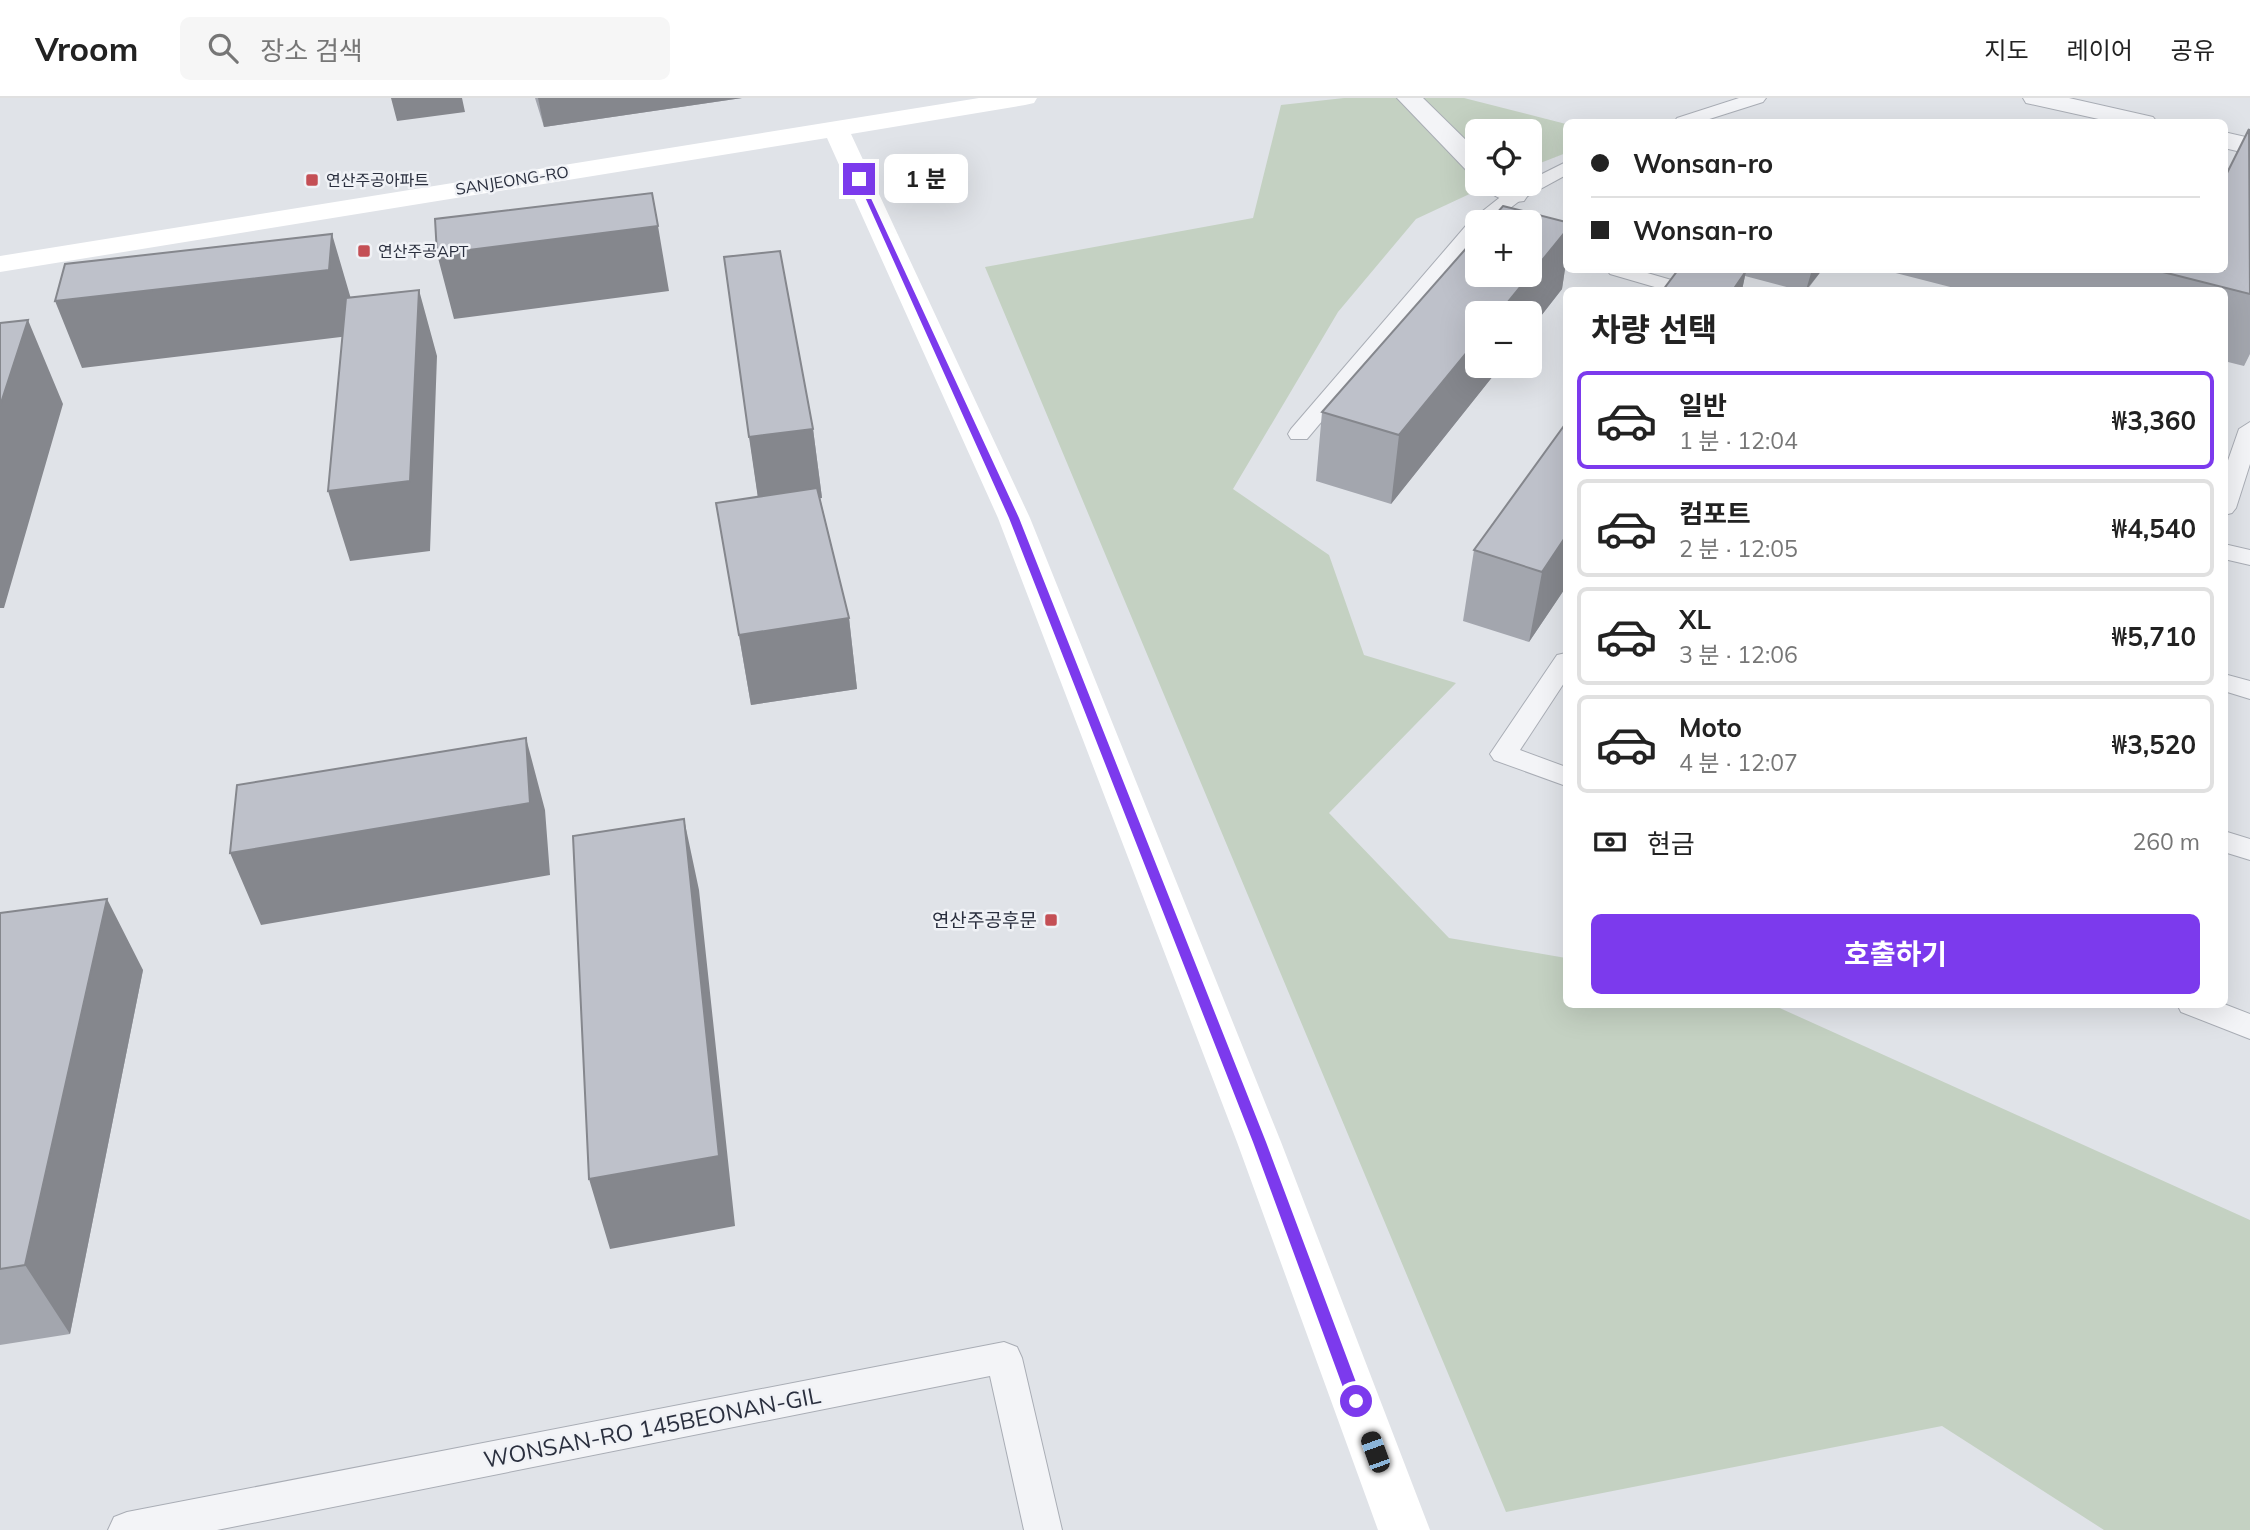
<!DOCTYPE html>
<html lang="ko">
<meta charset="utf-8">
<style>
:root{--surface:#fff;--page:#f6f6f6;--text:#222;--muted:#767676;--line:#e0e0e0;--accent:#7c3aed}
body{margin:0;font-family:Mulish,"Noto Sans KR",sans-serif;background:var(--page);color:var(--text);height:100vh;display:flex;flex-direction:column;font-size:26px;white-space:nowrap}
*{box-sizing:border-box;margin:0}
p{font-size:23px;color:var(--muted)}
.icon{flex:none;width:38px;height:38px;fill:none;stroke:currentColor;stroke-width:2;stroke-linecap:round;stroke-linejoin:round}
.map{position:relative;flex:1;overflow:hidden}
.panel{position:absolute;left:1563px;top:189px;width:665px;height:721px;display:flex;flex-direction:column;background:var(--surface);border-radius:10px;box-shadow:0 7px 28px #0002}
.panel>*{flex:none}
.guide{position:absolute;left:1563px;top:21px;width:665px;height:154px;border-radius:10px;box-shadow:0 7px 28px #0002;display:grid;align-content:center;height:154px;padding:0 28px;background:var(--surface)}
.controls{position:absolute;left:1465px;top:21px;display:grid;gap:14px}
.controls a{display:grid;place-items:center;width:77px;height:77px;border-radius:10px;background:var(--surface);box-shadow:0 7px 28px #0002;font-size:35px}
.end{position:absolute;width:32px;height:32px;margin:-16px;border:9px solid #7c3aed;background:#fff;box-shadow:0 0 0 4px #fff}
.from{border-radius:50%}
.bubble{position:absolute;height:49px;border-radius:10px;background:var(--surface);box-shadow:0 7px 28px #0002;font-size:23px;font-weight:700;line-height:49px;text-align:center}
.car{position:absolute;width:21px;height:42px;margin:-21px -10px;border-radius:9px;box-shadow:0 0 5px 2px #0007;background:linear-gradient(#222 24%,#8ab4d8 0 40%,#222 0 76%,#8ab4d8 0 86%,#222 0)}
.guide b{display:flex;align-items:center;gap:24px;height:66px;font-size:26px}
.guide b+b{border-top:2px solid var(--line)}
.guide i{width:18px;height:18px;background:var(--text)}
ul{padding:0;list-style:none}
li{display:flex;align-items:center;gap:21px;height:98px;margin:0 14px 10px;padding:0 14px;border:4px solid var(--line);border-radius:10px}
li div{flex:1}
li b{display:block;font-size:26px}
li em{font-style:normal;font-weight:700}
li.current{border-color:var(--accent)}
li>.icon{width:63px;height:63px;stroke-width:1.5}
h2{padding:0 28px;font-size:32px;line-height:84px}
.pay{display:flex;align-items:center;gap:18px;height:77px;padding:0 28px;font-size:26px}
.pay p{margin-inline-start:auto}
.primary-button{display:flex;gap:14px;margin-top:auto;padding:14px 28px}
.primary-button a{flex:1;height:80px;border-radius:10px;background:var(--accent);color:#fff;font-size:28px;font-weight:700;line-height:80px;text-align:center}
header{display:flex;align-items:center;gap:42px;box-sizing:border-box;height:98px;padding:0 35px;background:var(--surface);border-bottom:2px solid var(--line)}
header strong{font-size:33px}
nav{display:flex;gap:38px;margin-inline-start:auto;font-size:24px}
.search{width:490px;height:63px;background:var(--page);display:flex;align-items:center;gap:18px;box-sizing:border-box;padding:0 24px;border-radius:10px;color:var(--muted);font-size:26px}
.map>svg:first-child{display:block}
</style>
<header>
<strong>Vroom</strong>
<div class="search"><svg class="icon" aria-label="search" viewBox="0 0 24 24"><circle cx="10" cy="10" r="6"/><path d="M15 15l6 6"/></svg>장소 검색</div>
<nav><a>지도</a><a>레이어</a><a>공유</a></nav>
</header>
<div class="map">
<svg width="2250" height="1432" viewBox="0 0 2250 1432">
<rect width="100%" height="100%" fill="#e0e3e8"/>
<path fill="#c4d1c2" d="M1344,0H1464L1566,26V55L1530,69V33H1477V86H1491L1416,121L1338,214L1233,391L1329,457L1364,557L1456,585L1329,715L1449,840L1566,860V906L1773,907L2250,1122V1432H2104L1942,1328L1506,1414L985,169L1253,120L1281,7Z"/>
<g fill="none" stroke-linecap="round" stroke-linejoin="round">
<defs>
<path id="lane" d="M1739,0H1766L1763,4L1700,24H1674L1677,20Z
M1566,64V77L1522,101L1492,124H1477V139L1307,341H1291L1288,336L1291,331L1470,123L1508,93L1522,86H1530V82Z
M1607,172H1637L1692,188L1695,192H1665L1610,176Z
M2250,324V366L2236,410L2232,415L2224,417V374L2239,331Z
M2224,446L2250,452V467L2224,461Z
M1566,555V582L1520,652L1566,669V688L1494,662L1490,656L1557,557Z
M2224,576L2250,583V601L2224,593Z
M2224,733L2250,741V762L2224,754Z
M2177,906H2224L2250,916V941L2181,914Z
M1004,1244L1017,1249L1022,1260L1062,1432H1024L990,1278L217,1432H108L114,1419L127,1414Z"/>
<path id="street" d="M1397,0H1423L1477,53V76L1468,74Z
M2023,0H2069L2153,19L2157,24H2112L2026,5Z
M2224,34L2250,40V56L2224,50Z
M1482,86H1514L1528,97L1524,103C1509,106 1491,99 1482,86Z"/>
</defs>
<use href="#lane" stroke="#a9adb5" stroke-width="2"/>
<use href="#street" stroke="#a9adb5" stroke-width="2"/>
<use href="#lane" fill="#f3f4f7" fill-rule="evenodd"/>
<use href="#street" fill="#f3f4f7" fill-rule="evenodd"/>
<path fill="#fff" fill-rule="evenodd" d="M979,0H1037L1034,5L1025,7L851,36L1030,420L1281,1044L1430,1432H1378L1237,1044L998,420L827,40L0,174V158Z"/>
</g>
<path fill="#a3a6ae" d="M535,0H742L544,29Z
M2250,31V256L2244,268L2224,263V192H1962L1884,172H2224Z
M1566,124V164L1562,191L1530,232V215L1477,268H1501L1391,406L1316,383L1322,314Z
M724,159L813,331L822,400H820L849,520L857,591L751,607L716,405L758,399Z
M1678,172H1822L1807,192H1798L1745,178L1742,192Z
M1566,325V489L1529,544L1463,523L1474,452Z
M0,815L143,872L70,1236L0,1247Z"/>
<path fill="#85878d" d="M391,0H462L465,14L397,23Z
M538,0H742L544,29Z
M658,128L669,193L454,221L437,156Z
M1566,133V164L1562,191L1530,232V215H1499Z
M332,136L351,201L349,238L82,270L55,203Z
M1812,172H1822L1806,192Z
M1746,173L1742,192H1733Z
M419,192L437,258L430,453L350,463L328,393Z
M28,222L63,306L4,510H0V308Z
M1477,242V268H1501L1391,406L1399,337Z
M813,331L822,400L759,407L749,339Z
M1566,438V489L1529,544L1542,474Z
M849,520L857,591L751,607L739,537Z
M526,640L545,712L550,777L261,827L230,755Z
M684,721L699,792L735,1128L610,1151L589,1081Z
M107,801L143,872L70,1236L25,1167Z"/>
<path fill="#bec1ca" stroke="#85878d" stroke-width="2" d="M2249,31L2250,196L2155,172H2224V81Z
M652,95L658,128L437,156L435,121Z
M1503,108L1566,124V133L1499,215H1477V242L1399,337L1322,314L1477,138V177H1530V124H1489Z
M332,136L329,172L55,203L65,166Z
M780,153L813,331L749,339L724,159Z
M1678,172H1742L1746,173L1733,192H1663Z
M419,192L410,383L328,393L346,200Z
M28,222L0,308V225Z
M1566,325V438L1542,474L1474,452Z
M817,390L849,520L739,537L716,405Z
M526,640L530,705L230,755L237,687Z
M684,721L719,1058L589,1081L573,738Z
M107,801L25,1167L0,1171V815Z"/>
<path fill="#7c3aed" d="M856,79L862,81L1019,420L1266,1044L1363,1303L1361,1308L1356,1309L1348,1303L1253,1044L1009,420Z"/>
<g fill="#c44f55" stroke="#f0f2f6" stroke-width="2.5">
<rect x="305" y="75" width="14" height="14" rx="3.5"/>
<rect x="357" y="146" width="14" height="14" rx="3.5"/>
<rect x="1044" y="815" width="14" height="14" rx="3.5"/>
</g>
<g text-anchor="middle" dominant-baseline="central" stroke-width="5" stroke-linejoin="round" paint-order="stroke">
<g font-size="16" fill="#2a2f3e" stroke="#f0f2f6" text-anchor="start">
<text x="326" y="82">연산주공아파트</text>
<text x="378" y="153">연산주공APT</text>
</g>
<g font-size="16" fill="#2a2f3e" stroke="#f0f2f6">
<text transform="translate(512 82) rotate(-9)">SANJEONG-RO</text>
</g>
<g font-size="19" fill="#2a2f3e" stroke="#f0f2f6" text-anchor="end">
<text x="1037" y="822">연산주공후문</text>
</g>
<g font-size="23" fill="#2a2f3e" stroke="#f0f2f6">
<text transform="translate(652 1329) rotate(-11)">WONSAN-RO 145BEONAN-GIL</text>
</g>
</g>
</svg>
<div class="controls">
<a><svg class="icon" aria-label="locate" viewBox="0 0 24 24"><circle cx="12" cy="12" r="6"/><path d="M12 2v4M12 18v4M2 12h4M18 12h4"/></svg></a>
<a>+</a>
<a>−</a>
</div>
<i class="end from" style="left:1356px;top:1303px"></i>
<i class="end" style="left:859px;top:81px"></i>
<div class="bubble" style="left:884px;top:56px;width:84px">1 분</div>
<i class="car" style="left:1375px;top:1354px;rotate:340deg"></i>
<div class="guide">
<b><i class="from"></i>Wonsan-ro</b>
<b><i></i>Wonsan-ro</b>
</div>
<section class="panel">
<h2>차량 선택</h2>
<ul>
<li class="current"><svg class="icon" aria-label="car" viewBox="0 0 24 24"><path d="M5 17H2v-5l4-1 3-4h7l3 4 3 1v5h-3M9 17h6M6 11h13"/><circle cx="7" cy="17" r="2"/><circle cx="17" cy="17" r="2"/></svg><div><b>일반</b><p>1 분 · 12:04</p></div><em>₩3,360</em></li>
<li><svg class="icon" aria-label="car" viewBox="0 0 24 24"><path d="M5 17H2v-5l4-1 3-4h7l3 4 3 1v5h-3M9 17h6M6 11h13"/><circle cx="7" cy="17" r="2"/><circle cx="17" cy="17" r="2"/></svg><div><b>컴포트</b><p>2 분 · 12:05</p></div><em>₩4,540</em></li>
<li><svg class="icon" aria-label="car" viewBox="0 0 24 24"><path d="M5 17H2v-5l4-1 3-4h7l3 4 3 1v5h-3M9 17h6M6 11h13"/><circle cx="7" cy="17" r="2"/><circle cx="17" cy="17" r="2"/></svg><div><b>XL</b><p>3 분 · 12:06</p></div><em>₩5,710</em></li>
<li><svg class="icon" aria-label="car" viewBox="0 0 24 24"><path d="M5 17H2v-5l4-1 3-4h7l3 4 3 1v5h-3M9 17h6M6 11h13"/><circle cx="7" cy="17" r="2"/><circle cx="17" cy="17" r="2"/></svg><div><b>Moto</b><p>4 분 · 12:07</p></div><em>₩3,520</em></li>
</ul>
<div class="pay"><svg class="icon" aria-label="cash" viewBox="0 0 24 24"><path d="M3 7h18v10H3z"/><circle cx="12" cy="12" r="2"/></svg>현금<p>260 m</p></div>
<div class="primary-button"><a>호출하기</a></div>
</section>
</div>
